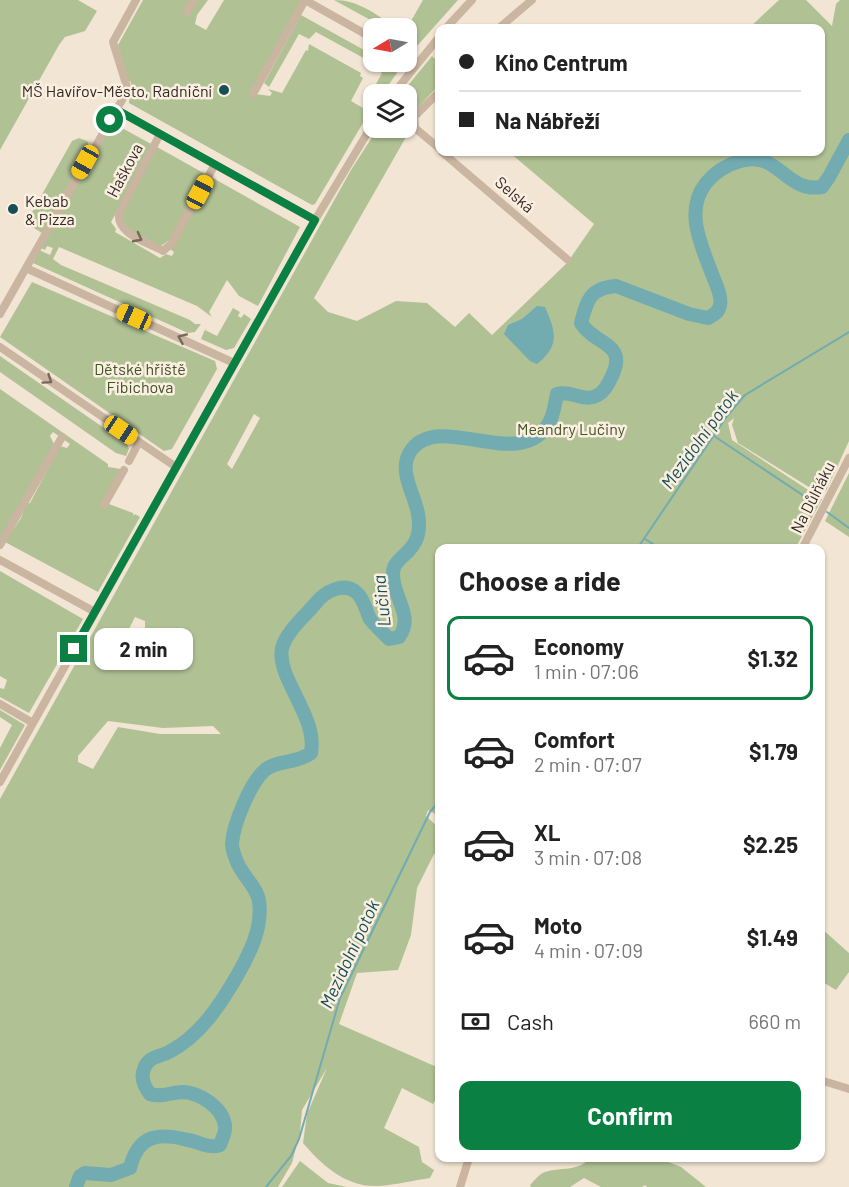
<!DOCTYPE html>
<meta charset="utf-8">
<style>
:root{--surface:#fff;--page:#f6f6f6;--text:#222;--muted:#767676;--line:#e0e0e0;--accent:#0b8043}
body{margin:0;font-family:Barlow,sans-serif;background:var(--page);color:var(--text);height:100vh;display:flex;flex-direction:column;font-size:22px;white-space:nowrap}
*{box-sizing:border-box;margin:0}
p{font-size:20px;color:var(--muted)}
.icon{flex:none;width:33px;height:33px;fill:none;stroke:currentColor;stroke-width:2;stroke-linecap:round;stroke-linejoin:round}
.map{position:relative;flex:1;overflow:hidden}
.panel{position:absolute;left:435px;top:544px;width:390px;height:618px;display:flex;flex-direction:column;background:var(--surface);border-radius:12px;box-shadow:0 2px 4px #0004}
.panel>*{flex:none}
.banner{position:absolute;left:435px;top:24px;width:390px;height:132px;border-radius:12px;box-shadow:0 2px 4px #0004;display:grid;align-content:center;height:132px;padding:0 24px;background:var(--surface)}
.needle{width:39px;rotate:260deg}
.buttons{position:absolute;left:363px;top:18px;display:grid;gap:12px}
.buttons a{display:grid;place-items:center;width:54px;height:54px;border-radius:12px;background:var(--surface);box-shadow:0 2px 4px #0004;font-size:30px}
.end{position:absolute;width:27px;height:27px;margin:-14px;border:8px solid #0b8043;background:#fff;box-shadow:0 0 0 3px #fff}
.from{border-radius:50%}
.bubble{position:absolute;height:42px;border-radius:12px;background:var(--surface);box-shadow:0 2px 4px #0004;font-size:20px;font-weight:700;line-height:42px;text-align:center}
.car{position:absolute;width:18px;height:36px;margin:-18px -9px;border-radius:8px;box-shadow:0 0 4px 2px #0007;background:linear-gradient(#f5c518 24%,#345 0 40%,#f5c518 0 76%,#345 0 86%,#f5c518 0)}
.banner b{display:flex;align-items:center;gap:21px;height:57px;font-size:22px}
.banner b+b{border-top:2px solid var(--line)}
.banner i{width:15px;height:15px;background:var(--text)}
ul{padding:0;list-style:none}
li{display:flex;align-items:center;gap:18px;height:84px;margin:0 12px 9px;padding:0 12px;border:3px solid transparent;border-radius:12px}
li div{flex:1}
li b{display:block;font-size:22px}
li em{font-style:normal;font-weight:700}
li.active{border-color:var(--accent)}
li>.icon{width:54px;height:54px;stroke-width:1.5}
h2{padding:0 24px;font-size:27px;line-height:72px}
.pay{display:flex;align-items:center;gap:15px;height:66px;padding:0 24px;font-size:22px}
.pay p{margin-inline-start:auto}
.primary-button{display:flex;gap:12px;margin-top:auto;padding:12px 24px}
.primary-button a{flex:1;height:69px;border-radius:12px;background:var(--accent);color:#fff;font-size:24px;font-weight:700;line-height:69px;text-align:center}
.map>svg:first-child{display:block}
</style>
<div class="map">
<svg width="849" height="1187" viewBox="0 0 849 1187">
<rect width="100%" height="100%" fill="#f2e5d4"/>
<path fill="#b0c194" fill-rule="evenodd" d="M0,0H78L97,11L85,31L65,37L59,45L0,150Z
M143,0H208L197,15L195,24L206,30L224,0H302L255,94L270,96L272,93L268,89L282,93L306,50L308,51L309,44L361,73L360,76L363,78L351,101L363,108L382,73L367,64L369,61L316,32L309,39L299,34L269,87L264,83L301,15L373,55L374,62H385L396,68L397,73L382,94H374L373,106L315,204L312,205L129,103L131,82L128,81L118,45Z
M334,0C358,0 373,13 390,23L392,20L407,28L423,0H458L417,46L407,41L406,28H385Z
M779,0H806L832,26L836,4L840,0H849V441L826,491L820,494L738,443L732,425L734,418L728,423L732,440L822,499L795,549H440V812L437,815L428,810L426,816L439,828V855L434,854L417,888L411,935L398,970L357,973L339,1024L439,1068V1094L433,1104L402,1088L384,1128L419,1147L422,1162L434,1170L430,1178C415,1180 386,1187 374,1186C344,1186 320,1163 303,1143L307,1114L327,1068L302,1110L300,1133L292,1163L278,1187H0V799L351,170L378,128H406V94H401L432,56L439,63V85L411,115L410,130L314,298L328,312L357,321L396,301L427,303L455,327L469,313L492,335L567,263L594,224L509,152H820V28H749ZM254,414L260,418L232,469L227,464ZM135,617L145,621V639L124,659L117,655L114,659L101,651L109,637L121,645ZM108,721L163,728L213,726L221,734H160L118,727L93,769L78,762V756Z
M111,122L153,145L111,222L116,229L115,232L160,258L166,254L172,256L174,252L170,249L211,177L300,227L258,306L239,296L227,280L209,312L212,317L197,306L59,247L53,259L61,265L190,320L195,324H201L195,332L188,333L33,263L39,250L50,255L53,248L47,246L45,250L41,248Z
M79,138L87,141L90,148L42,233L26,223L72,141Z
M157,147L207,175L171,239L161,246L128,230L120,214Z
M32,282L215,361L217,369L172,449L164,451L0,337Z
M233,308L240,312L238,316L241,318L244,314L251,319L234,348L226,350L201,339L206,327L205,330L217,336Z
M0,356L127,444L129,449L126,456L116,453L0,372Z
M0,389L108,464V467L121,469L109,504L133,513L134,516L135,514L140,517L98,592L5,542L21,518L26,504L30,503L60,446L67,448L70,444L53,432L50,436L54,444L0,539Z
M849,473V537L825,521Z
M0,571L83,619L29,713L0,697V688L4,689L7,680L0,676Z
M0,710L25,725L0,770V748L12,725L0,717Z
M821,928L849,953V972L836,990L821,981Z
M590,1158H658L681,1167L706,1187H647L645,1185L642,1187H601L584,1178L570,1187H531L530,1185C534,1181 539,1174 545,1172C560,1167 578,1172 590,1158Z
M300,1161L328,1183L347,1187H282Z"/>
<path fill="#72abb0" d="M537,306L545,307C556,332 560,346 537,364L530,361L504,334L508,325L522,319Z"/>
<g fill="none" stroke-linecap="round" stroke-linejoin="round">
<path stroke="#72abb0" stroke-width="2" d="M714,436L816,504
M827,512L849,528
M645,539L661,549
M637,549L727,416L745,395L849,332
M266,1187L291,1156L299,1139L340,998L430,812L440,800"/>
<path stroke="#72abb0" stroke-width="14" d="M76,1187L80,1176L85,1173L111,1175L130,1168C138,1135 158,1132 188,1140C200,1142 208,1149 220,1145C222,1139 226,1132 225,1126C223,1108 201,1093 183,1092C171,1092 162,1098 150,1094C144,1086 140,1078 144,1069C148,1056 160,1057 169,1052C200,1036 221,1004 238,974C250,953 263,927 259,901C257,887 242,875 237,862C235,857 232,849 232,844C233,825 250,783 265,770C277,760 296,764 311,753C318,716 276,678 282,648C286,632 305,616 315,604C324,592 345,580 358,594C364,600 366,611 370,619C375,626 383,632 389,639L399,637C415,616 392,597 393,573C393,554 425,554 418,514C415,494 396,469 412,449C442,411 522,475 550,421C554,413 555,403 557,394C572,390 584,403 598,395C605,391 609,383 612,376C628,342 595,346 581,323C587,300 590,288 616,286L689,314L708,318C714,315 719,312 720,305C722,298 717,286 714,279C703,249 683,212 706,183C715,172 726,165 740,161C779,150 785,193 822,187L829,177L849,140"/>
<path stroke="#cab5a0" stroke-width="8" d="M305,0L374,39
M187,12L194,0
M446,28L472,0
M499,28L532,0
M440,91L414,117L415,128L440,149
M253,94L305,0
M393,94L440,36
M117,110L315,220
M160,134L119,213C116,234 147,242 163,251L171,244L214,166
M442,152L568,260
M26,268L126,93L127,87L113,42L136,0
M0,314L26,268L234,363
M0,347L176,467
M129,461L139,442
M104,505L124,470
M0,545L62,437
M802,549L849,458
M0,560L95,612
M0,704L33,723
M0,782L315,220L374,122
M820,1080L849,1089
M460,1187L469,1158"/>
</g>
<defs><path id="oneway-chevron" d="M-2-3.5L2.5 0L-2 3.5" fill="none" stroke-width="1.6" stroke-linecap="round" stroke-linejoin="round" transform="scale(1.5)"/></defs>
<g stroke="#77685c">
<use href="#oneway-chevron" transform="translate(138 238) rotate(28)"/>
<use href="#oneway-chevron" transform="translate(182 338) rotate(-156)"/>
<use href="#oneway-chevron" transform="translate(48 380) rotate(34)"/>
</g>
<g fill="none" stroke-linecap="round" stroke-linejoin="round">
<path stroke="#0b8043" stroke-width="8" d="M74,649L315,220L117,110L110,120"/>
</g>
<g fill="#174f56" stroke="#faefe0" stroke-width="2">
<circle cx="224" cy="90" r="6"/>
<circle cx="13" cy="209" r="6"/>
</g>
<g text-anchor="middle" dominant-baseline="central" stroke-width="5" stroke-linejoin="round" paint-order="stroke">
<g font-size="16" fill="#332924" stroke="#faefe0" text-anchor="end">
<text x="212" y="90">MŠ Havířov-Město, Radniční</text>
<text x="25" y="200" text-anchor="start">Kebab<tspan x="25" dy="18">&amp; Pizza</tspan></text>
</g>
<g font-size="16" fill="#332924" stroke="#faefe0">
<text transform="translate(124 170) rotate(-62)">Haškova</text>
<text transform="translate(515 194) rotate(41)">Selská</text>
<text transform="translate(812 497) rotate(-63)">Na Důlňáku</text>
</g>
<g font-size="16" fill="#405326" stroke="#faefe0">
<text x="140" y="368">Dětské hřiště<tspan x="140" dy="18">Fibichova</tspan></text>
<text x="571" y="428">Meandry Lučiny</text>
</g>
<g font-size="18" font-style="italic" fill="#174f56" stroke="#faefe0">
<text transform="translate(699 439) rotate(-54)">Mezidolní potok</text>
<text transform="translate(381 601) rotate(-96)">Lučina</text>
<text transform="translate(349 954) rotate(-65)">Mezidolní potok</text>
</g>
</g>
</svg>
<div class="buttons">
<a><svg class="needle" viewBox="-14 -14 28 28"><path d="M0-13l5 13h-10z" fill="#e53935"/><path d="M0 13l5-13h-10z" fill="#767676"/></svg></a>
<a><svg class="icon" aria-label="layers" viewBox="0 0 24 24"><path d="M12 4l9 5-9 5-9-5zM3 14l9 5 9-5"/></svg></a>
</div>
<i class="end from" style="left:110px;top:120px"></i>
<i class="end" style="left:74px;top:649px"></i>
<div class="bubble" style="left:94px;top:628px;width:99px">2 min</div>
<i class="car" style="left:85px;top:162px;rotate:209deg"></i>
<i class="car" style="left:200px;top:192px;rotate:28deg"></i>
<i class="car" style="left:134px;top:317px;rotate:294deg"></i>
<i class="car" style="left:121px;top:430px;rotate:124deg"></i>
<div class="banner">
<b><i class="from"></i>Kino Centrum</b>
<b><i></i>Na Nábřeží</b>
</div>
<section class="panel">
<h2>Choose a ride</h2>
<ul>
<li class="active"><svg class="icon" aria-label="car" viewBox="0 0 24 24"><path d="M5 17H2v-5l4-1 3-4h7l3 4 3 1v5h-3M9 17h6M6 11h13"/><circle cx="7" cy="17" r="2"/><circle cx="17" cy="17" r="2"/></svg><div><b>Economy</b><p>1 min · 07:06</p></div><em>$1.32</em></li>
<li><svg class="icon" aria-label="car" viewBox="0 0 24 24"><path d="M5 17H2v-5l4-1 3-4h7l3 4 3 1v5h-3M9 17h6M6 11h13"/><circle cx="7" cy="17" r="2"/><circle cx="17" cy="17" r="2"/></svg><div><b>Comfort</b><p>2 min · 07:07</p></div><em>$1.79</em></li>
<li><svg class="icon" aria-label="car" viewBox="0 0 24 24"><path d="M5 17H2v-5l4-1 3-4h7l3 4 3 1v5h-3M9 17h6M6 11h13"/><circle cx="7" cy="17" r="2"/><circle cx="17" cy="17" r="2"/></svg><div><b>XL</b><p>3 min · 07:08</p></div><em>$2.25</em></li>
<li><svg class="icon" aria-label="car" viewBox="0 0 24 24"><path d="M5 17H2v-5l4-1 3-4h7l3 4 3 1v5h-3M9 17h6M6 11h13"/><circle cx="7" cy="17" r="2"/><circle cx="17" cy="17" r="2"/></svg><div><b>Moto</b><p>4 min · 07:09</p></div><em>$1.49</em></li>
</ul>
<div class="pay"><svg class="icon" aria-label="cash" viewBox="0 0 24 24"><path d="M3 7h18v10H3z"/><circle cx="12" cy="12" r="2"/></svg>Cash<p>660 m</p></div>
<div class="primary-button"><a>Confirm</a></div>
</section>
</div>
